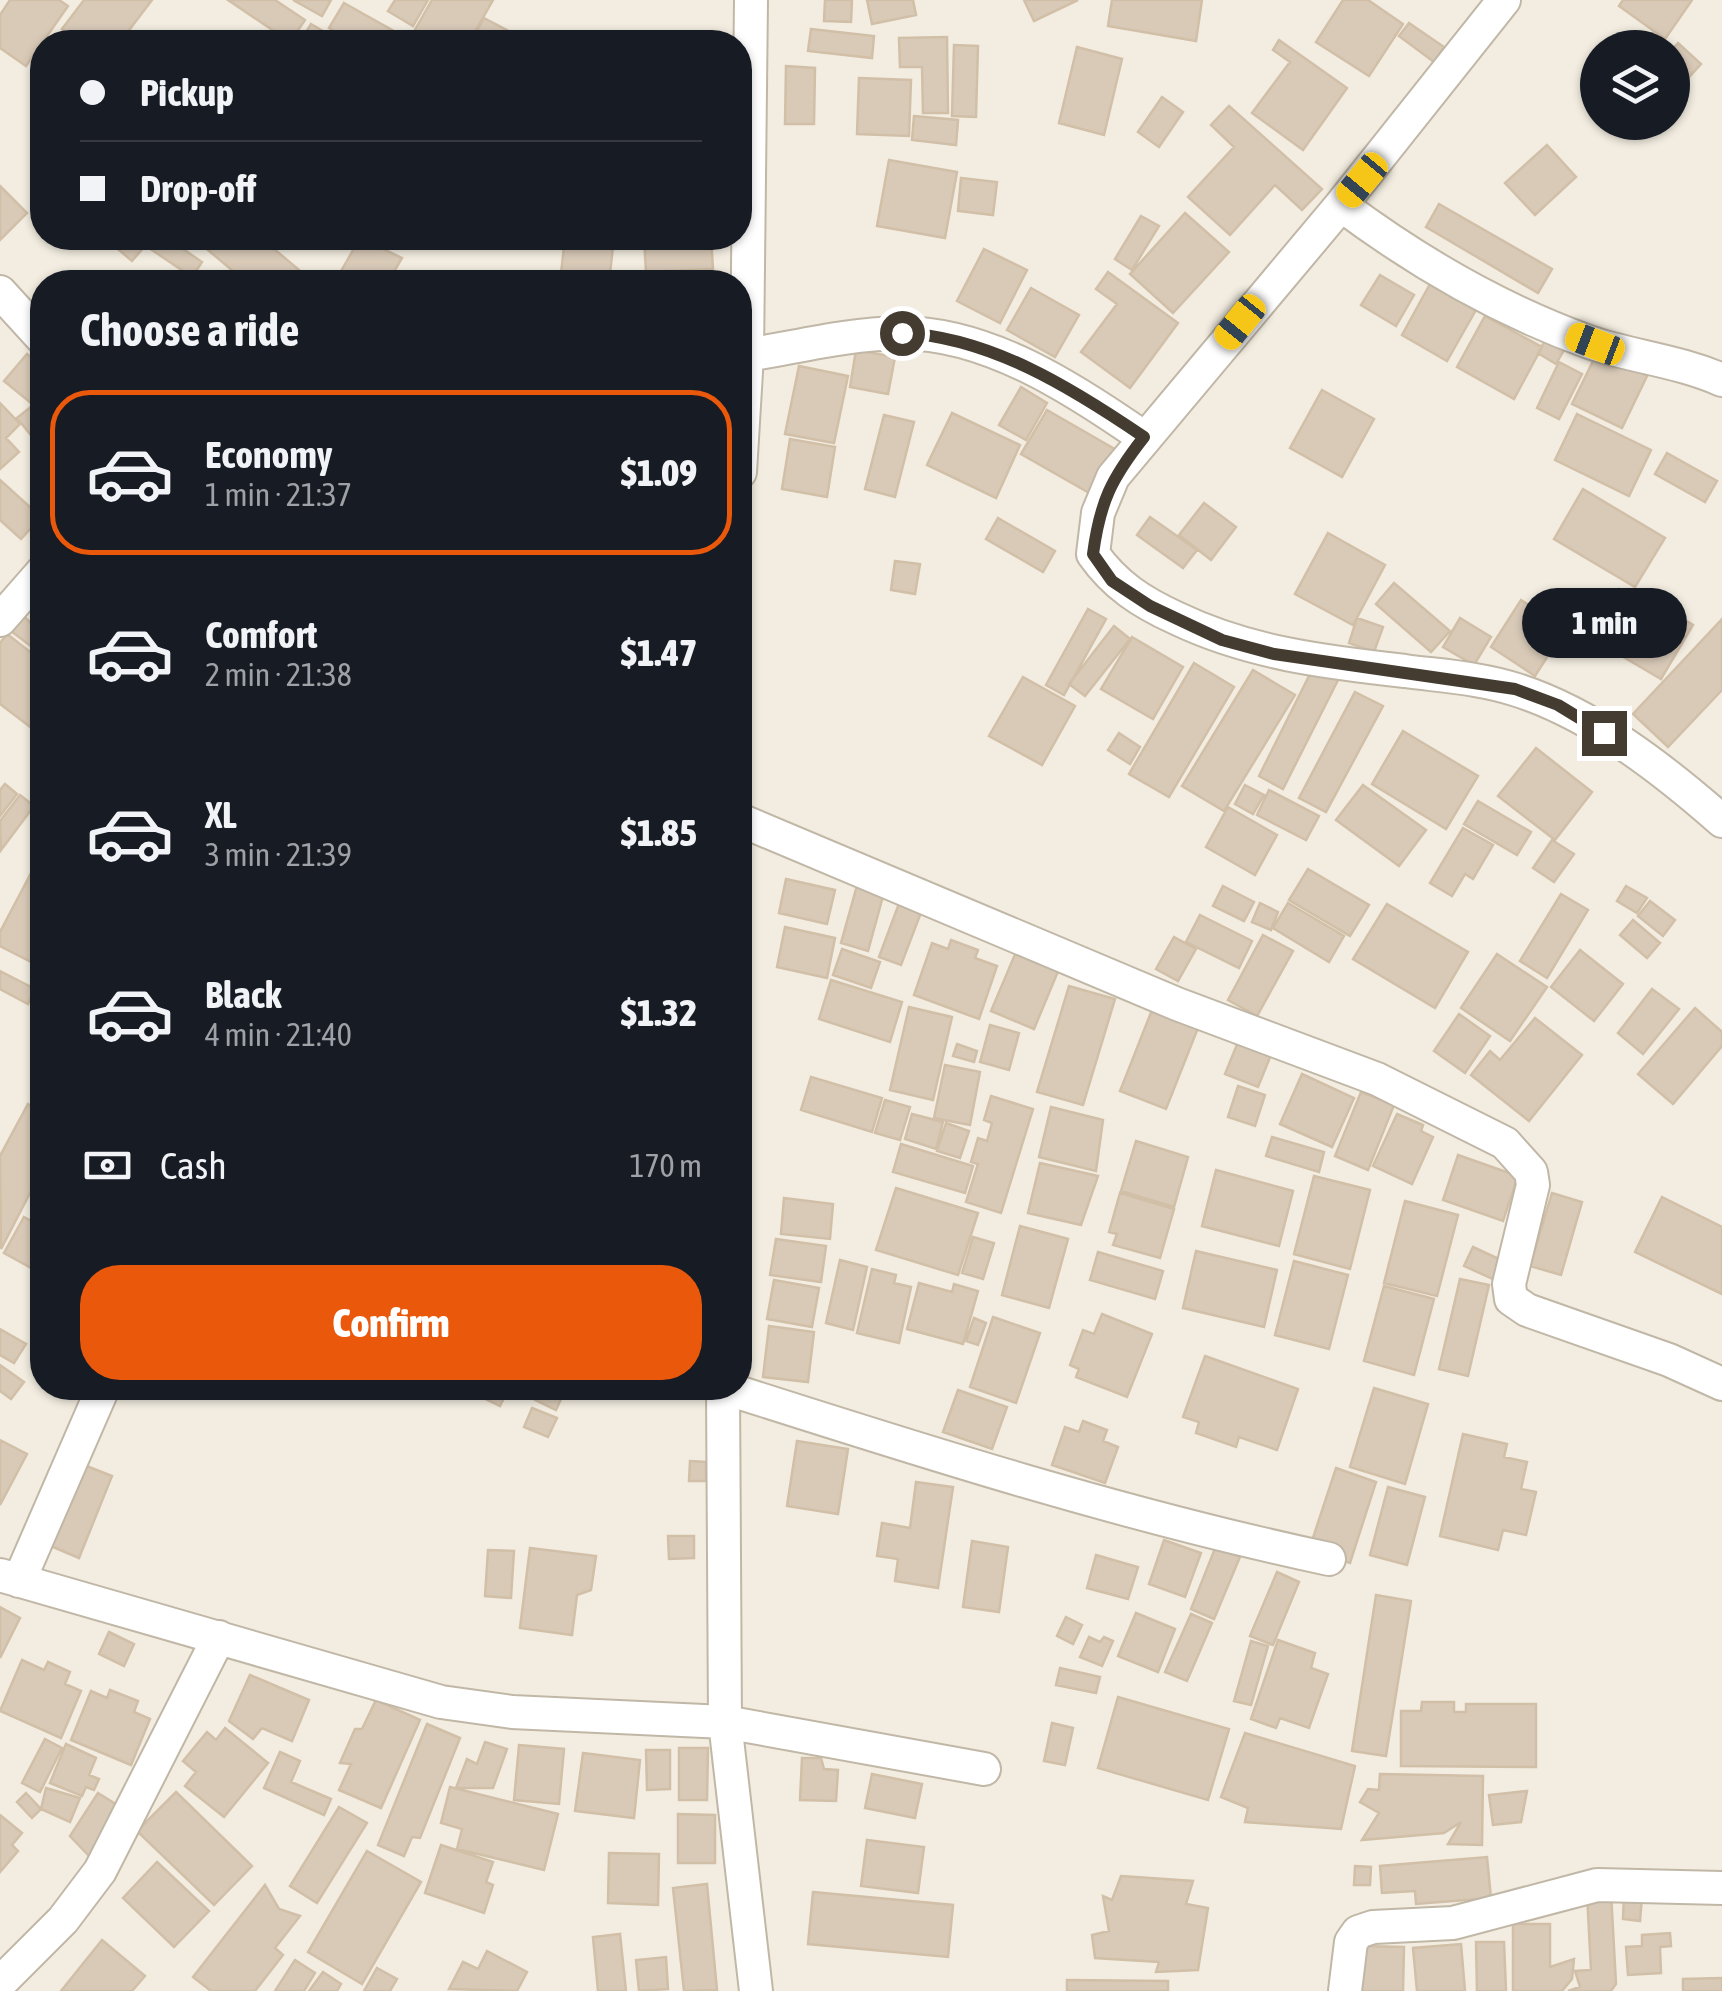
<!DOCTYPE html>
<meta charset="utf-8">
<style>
:root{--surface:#171b24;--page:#242831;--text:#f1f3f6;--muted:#9ea1a6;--line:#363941;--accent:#ea580c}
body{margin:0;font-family:"Asap Condensed",sans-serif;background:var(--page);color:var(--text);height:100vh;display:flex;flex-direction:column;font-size:38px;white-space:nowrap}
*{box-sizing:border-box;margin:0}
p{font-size:32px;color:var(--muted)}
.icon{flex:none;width:55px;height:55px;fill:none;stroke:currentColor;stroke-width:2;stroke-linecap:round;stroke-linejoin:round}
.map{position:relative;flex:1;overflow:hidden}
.drawer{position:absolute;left:30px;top:270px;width:722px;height:1130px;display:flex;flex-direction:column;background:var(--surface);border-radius:40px;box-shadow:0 2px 8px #0004}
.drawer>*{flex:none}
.banner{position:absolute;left:30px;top:30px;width:722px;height:220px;border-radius:40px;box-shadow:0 2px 8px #0004;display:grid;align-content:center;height:220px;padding:0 50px;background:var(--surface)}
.buttons{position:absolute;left:1580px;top:30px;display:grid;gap:20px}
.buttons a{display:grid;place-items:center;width:110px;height:110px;border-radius:50%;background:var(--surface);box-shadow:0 2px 8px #0004;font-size:50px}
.end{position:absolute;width:45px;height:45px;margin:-22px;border:12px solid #443c31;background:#fff;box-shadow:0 0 0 5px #fff}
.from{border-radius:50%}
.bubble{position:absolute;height:70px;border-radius:35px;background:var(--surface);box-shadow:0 2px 8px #0004;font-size:32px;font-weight:800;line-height:70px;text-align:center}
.car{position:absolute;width:30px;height:60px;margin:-30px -15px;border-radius:12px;box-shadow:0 0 8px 2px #0007;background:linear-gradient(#f5c518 24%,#345 0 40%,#f5c518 0 76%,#345 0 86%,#f5c518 0)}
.banner b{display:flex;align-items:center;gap:35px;height:95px;font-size:38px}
.banner b+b{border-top:2px solid var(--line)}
.banner i{width:25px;height:25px;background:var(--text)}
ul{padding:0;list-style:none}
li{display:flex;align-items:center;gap:30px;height:165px;margin:0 20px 15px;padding:0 30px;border:5px solid transparent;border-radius:40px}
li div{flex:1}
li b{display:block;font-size:38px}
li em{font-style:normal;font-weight:800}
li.current{border-color:var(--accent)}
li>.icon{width:90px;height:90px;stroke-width:1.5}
h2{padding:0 50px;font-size:45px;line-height:120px}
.pay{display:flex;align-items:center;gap:25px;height:110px;padding:0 50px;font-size:38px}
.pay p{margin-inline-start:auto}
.primary-button{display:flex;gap:20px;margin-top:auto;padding:20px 50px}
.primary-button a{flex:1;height:115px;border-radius:40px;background:var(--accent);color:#fff;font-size:40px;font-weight:800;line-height:115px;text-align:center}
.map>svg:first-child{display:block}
</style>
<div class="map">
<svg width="1722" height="1991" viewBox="0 0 1722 1991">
<rect width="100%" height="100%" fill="#f3ede1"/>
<path fill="#d9cab8" stroke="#d1bfa7" stroke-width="2.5" d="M10,0H59L68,6L26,66L0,48V15Z
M84,0H152L120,42H80L62,29Z
M228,0H275L305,20L290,42Z
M293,0H331L322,16Z
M395,0H428L413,26L388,11Z
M432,0H493L469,42H408Z
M825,0H852L851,22L824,21Z
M867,0H913L916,15L872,24Z
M1024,0H1078L1034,21Z
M1112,0H1202L1196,41L1108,26Z
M1343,0H1368L1403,24L1369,76L1316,42Z
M1623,0H1692L1665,39L1619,6Z
M344,3L408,39L406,42H355L329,28Z
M484,18L518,36L515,42H471Z
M1409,23L1444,47L1434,62L1399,36Z
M311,24L342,42H300Z
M811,29L874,36L872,58L808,51Z
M947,37L948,113H923L922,67H900L899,38Z
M1279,40L1347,88L1303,150L1252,113L1290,62L1273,50Z
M1678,43L1701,64L1677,90L1672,86V50Z
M954,45L978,46L976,117L952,116Z
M1077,47L1122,59L1104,135L1059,123Z
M786,66L815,68L814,124H785Z
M859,78L911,80L909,136L857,134Z
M1162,97L1183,112L1159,147L1138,132Z
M1229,106L1322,189L1302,210L1275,185L1230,235L1188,197L1234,147L1211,125Z
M914,116L958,120L956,145L912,140Z
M1547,145L1576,177L1535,215L1505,183Z
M889,160L957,172L945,238L877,226Z
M961,178L997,182L993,215L958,211Z
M0,186L27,213L0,240Z
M1439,204L1552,269L1538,293L1426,227Z
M1185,213L1229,252L1173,313L1130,274Z
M1141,216L1159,226L1132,270L1115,259Z
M117,238H152L132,261L112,244Z
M156,238H167L202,262L192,277L149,248Z
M218,238H261L311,280L246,282L208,250Z
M360,238L402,258L388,282L336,280Z
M565,238H614L609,282H560Z
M644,238H711L713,269L646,272Z
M984,249L1027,270L1000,323L957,301Z
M1108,272L1178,323L1130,388L1081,352L1117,304L1096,289Z
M1380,275L1414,295L1396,326L1361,305Z
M1435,275L1481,301L1447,361L1402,335Z
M1031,288L1079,315L1055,357L1007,330Z
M1485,316L1542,347L1514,399L1457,367Z
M1550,332L1568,343L1556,364L1538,353Z
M856,350L895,357L888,394L850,387Z
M1598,351L1647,376L1622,428L1572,404Z
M27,354L42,366V389L31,403L4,381Z
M1559,362L1582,374L1559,419L1537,408Z
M799,366L848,376L834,443L785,434Z
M1021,387L1047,403L1026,440L999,425Z
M1322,390L1374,419L1342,477L1290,448Z
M42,398V449L17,418Z
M0,403L20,424L6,438L19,452L0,469Z
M1047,410L1125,455L1100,499L1021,454Z
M952,413L1020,445L996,498L927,465Z
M1577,414L1651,450L1629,496L1555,460Z
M884,415L914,422L895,497L865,489Z
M790,439L835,447L827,497L782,489Z
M1667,453L1717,481L1705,502L1655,474Z
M0,480L41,517L21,539L0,520Z
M1583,489L1665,538L1635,587L1554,539Z
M1204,503L1236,527L1211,560L1179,535Z
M1150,517L1197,550L1183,568L1137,535Z
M998,518L1055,551L1043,572L986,539Z
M1328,533L1385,565L1353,625L1295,594Z
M895,561L920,564L915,594L891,590Z
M1394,583L1450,631L1431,652L1376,604Z
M1619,589L1635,598L1617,629L1600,619Z
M1647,597L1693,625L1661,679L1615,652Z
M1521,600L1565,629L1535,676L1491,647Z
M1088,609L1106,619L1064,695L1046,685Z
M23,616L42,632L32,647L11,631Z
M1357,618L1383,627L1374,652L1349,643Z
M1460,618L1491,637L1474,665L1443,647Z
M1722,619V690L1668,747L1633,714Z
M1114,626L1130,639L1085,696L1069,684Z
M7,634L42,661V736L0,704V643Z
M1132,637L1183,667L1153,719L1101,689Z
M1194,663L1234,687L1169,797L1129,774Z
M1313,668L1338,680L1283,789L1259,776Z
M1253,670L1295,695L1224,811L1182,786Z
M1023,677L1075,706L1042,765L989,736Z
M1355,692L1383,706L1326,812L1299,798Z
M1403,731L1478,776L1446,829L1372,784Z
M1119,733L1140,747L1130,764L1108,750Z
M1536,748L1592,792L1555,840L1498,796Z
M5,784L17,794L0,816V790Z
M1245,785L1264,795L1253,814L1235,804Z
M1363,785L1426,830L1399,866L1336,820Z
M1269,790L1319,816L1306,840L1257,815Z
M20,795L34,806L1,850L0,821Z
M1478,801L1531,832L1517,855L1464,824Z
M1228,807L1277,835L1255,875L1206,847Z
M1463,828L1493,845L1473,879L1465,874L1452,896L1430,883Z
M1552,840L1574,854L1554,882L1533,868Z
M38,860L42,862L41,967L0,946V932Z
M1308,869L1369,905L1350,936L1289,900Z
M786,879L835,890L827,924L779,913Z
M858,882L885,889L868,951L841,943Z
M1223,886L1254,902L1244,921L1213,906Z
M1626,886L1647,898L1637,913L1617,901Z
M1561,894L1588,910L1547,978L1520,961Z
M900,901L922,910L901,965L879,957Z
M1650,901L1675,920L1663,936L1638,916Z
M1260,903L1278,912L1271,930L1252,922Z
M1288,903L1344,936L1329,962L1273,928Z
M1387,904L1468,952L1435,1008L1353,959Z
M1200,915L1252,941L1239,968L1186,942Z
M1633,920L1660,943L1647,958L1620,935Z
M785,927L835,938L827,978L777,967Z
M1263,935L1293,951L1257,1016L1228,1000Z
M1174,937L1196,949L1178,981L1156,969Z
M951,940L978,950L975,958L997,966L979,1019L914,995L932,943L948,949Z
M842,949L880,962L871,988L833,975Z
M1580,950L1623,984L1594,1021L1551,987Z
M1016,952L1059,969L1034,1029L991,1011Z
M1497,954L1547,987L1510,1041L1461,1008Z
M0,971L35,989L28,1004L0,989Z
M831,980L902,1002L890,1042L819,1019Z
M1069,986L1115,999L1083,1105L1037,1092Z
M1652,989L1679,1009L1643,1054L1618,1033Z
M909,1007L952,1017L933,1100L890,1090Z
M1695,1008L1722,1032V1046L1673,1104L1638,1074Z
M1152,1010L1198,1028L1166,1109L1120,1091Z
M1459,1014L1490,1036L1465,1073L1434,1051Z
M1535,1018L1582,1055L1529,1121L1471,1075L1490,1051L1500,1060Z
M990,1025L1019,1033L1009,1070L980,1062Z
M1238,1042L1271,1055L1258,1087L1225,1074Z
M957,1044L977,1051L974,1062L953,1056Z
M945,1065L980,1072L970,1125L934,1118Z
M1302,1074L1354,1098L1332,1147L1280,1124Z
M811,1077L882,1098L872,1132L801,1110Z
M1238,1086L1265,1095L1255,1126L1228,1117Z
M1361,1092L1394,1105L1368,1170L1335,1156Z
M991,1096L1033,1109L1001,1213L966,1202L978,1164L971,1162L978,1138L987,1141L992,1123L984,1120Z
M885,1100L910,1107L900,1140L875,1133Z
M28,1104L42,1111V1170L1,1249L0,1156Z
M1051,1107L1103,1120L1096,1171L1039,1157Z
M912,1114L943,1122L936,1149L905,1139Z
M1397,1114L1423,1125L1421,1131L1433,1137L1412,1184L1373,1166Z
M946,1123L969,1131L960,1158L937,1151Z
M1272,1137L1324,1152L1319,1172L1266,1156Z
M1136,1141L1188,1157L1174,1207L1121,1191Z
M901,1144L973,1166L965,1193L893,1172Z
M1458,1155L1518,1176L1503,1221L1443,1200Z
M1040,1163L1098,1176L1081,1225L1028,1213Z
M1216,1170L1293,1191L1279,1246L1202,1226Z
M1314,1176L1370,1190L1350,1269L1294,1254Z
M896,1188L978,1213L958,1275L876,1250Z
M1120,1193L1174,1209L1160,1258L1113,1245L1117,1234L1109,1232Z
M1552,1193L1582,1202L1561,1275L1530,1266Z
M1662,1197L1722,1227V1294L1635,1252Z
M784,1198L833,1204L830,1239L781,1234Z
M1405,1201L1458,1215L1437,1296L1384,1283Z
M24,1217L42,1227V1274L4,1253Z
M1020,1226L1068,1239L1049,1308L1002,1295Z
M973,1237L994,1243L983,1279L962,1273Z
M776,1239L826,1246L821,1282L770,1275Z
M1473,1247L1501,1260L1493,1279L1464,1266Z
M1196,1251L1277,1270L1264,1327L1183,1308Z
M1098,1252L1163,1271L1155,1299L1090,1280Z
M840,1260L867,1267L853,1330L826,1323Z
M1294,1261L1348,1275L1329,1349L1275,1335Z
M872,1269L896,1275L894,1283L911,1287L899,1343L857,1333Z
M1460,1279L1489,1285L1468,1376L1439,1369Z
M774,1280L819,1288L812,1327L767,1319Z
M919,1283L952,1292L954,1284L978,1291L963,1344L907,1329Z
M1384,1286L1434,1299L1414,1375L1364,1361Z
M1102,1314L1152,1334L1127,1397L1076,1377L1079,1369L1070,1365L1083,1330L1094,1334Z
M993,1317L1040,1333L1016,1403L970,1387Z
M974,1318L986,1323L978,1345L966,1341Z
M769,1326L814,1332L808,1382L763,1377Z
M0,1329L26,1344L14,1363L0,1355Z
M1205,1356L1298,1389L1277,1450L1239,1437L1236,1447L1196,1433L1199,1422L1183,1417Z
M0,1365L24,1382L11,1399L0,1391Z
M463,1388H509L500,1406Z
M540,1388H566L556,1410L535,1400Z
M1374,1388L1428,1404L1405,1484L1350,1467Z
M958,1390L1007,1407L992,1449L943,1432Z
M532,1408L557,1418L548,1437L524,1427Z
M1083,1421L1107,1430L1103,1441L1118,1447L1105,1483L1052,1465L1065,1427L1079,1432Z
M1463,1434L1507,1444L1504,1457L1527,1462L1521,1489L1536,1492L1526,1535L1503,1530L1498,1550L1440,1536Z
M0,1440L27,1454L0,1505Z
M797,1441L848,1449L838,1514L787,1506Z
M690,1461L706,1462V1481H689Z
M79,1463L112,1476L79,1558L46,1544Z
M1336,1468L1376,1482L1350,1563L1309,1550Z
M916,1482L953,1487L938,1588L895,1581L898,1559L877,1556L882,1523L910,1528Z
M1388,1487L1425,1497L1407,1565L1370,1555Z
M668,1536H694V1558L669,1559Z
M1164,1540L1201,1553L1185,1597L1149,1584Z
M972,1541L1008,1547L999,1612L963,1607Z
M1216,1546L1240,1557L1214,1619L1191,1609Z
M530,1548L596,1556L591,1590L577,1595L572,1635L520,1628Z
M488,1550L514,1551L511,1598L485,1596Z
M1096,1555L1138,1567L1128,1599L1087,1588Z
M1277,1572L1299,1582L1273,1645L1250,1636Z
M1376,1595L1411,1601L1386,1756L1352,1751Z
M0,1607L20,1618L0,1658Z
M1136,1613L1175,1629L1158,1672L1118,1656Z
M1191,1614L1212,1623L1187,1681L1165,1672Z
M1066,1617L1082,1625L1073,1644L1057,1636Z
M109,1632L134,1644L124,1666L99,1654Z
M1089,1637L1100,1642L1104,1637L1113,1641L1102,1666L1080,1657Z
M1278,1640L1315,1653L1311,1668L1328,1674L1309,1728L1280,1718L1276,1728L1251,1719Z
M1251,1641L1268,1646L1251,1705L1234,1701Z
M22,1660L44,1670L48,1662L70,1672L65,1684L81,1691L61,1738L0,1711Z
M1060,1668L1100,1677L1096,1693L1056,1685Z
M250,1675L309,1700L292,1741L262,1728L253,1739L229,1721Z
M110,1690L138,1701L134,1712L150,1719L131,1765L71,1740L91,1691L107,1698Z
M1118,1697L1229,1729L1208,1800L1098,1768Z
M376,1700L420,1720L381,1808L339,1790L351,1764L340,1763L355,1729H362Z
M1422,1702H1454V1712H1466V1704H1536V1767L1401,1766V1711H1421Z
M1052,1723L1073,1728L1065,1765L1044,1761Z
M427,1724L460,1738L420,1838L412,1837L404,1856L378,1845Z
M225,1728L268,1763L224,1817L185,1786L196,1772L183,1761L207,1732L216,1740Z
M1245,1733L1355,1766L1341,1829L1245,1822L1248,1808L1221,1797Z
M45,1739L62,1748L40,1792L22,1783Z
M485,1742L507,1749L493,1788H456L467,1759L477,1764Z
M66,1744L96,1758L89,1775L99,1779L94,1790L86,1787L82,1796L50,1783Z
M519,1745L564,1749L559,1804L514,1800Z
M679,1748H708L707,1800H679Z
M646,1750H670V1789L647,1790Z
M280,1752L300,1761L291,1782L331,1799L324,1815L264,1788Z
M583,1753L640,1760L634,1818L575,1811Z
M802,1758H821L824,1769L838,1770L836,1801L800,1800Z
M872,1774L922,1784L915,1818L865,1808Z
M1380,1774L1483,1776L1482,1845L1448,1844L1461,1822L1444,1833L1362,1840L1379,1813L1360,1802L1368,1789L1379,1790Z
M450,1787L558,1814L544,1870L457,1849L462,1829L441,1823Z
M46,1788L80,1798L70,1822L41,1809Z
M1527,1791L1521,1822L1493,1825L1489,1795Z
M176,1792L252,1866L214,1905L137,1831Z
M26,1793L41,1809L32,1818L17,1802Z
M98,1793L122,1808L92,1859L70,1836Z
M339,1807L367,1823L317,1903L290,1886Z
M678,1814L715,1815V1863H678Z
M0,1815L22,1833L12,1845L18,1851L0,1872Z
M867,1840L924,1847L918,1893L861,1886Z
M441,1845L493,1862L486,1882L493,1885L484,1913L425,1893Z
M367,1851L421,1882L362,1984L308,1952Z
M609,1853L659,1854L658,1905L608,1903Z
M1487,1857L1491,1898L1416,1904L1415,1891L1382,1893L1380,1866Z
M157,1862L209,1911L174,1947L123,1898Z
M1355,1866L1371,1867L1370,1885H1354Z
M1121,1876L1193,1881L1186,1904L1208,1908L1198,1970L1156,1972L1159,1962L1095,1958L1092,1935L1109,1931L1103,1896L1112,1900Z
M707,1884L717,1990L684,1991L673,1888Z
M265,1885L279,1909L300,1916L275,1948L283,1955L255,1991H211L193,1977Z
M813,1892L953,1905L948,1957L808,1944Z
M1611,1893L1616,1984L1611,1991H1568L1580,1987L1575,1971L1591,1970L1587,1894Z
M1624,1895L1642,1896L1640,1921L1623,1919Z
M1513,1924H1550V1967L1574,1959L1572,1979L1562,1991H1513Z
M1670,1933L1671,1946L1660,1947L1661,1973L1628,1975L1626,1947L1642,1946V1935Z
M620,1934L626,1991H598L593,1937Z
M102,1940L145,1976L132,1991H61Z
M1476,1942H1504L1506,1991H1477Z
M1461,1944L1465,1991H1417L1413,1948Z
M1361,1946L1404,1947L1403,1991H1361Z
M487,1951L527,1972L517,1991L449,1989L463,1962L478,1969Z
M666,1957L668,1989L639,1991L636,1960Z
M295,1960L315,1973L304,1991H275Z
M377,1968L397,1979L390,1991H364Z
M323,1972L341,1984L337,1991H309Z
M1722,1978V1991H1683V1979Z
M1067,1980L1168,1981V1991H1067Z"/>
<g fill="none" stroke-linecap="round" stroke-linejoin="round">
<defs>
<path id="street" d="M1341,205L1504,0
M0,292L42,338
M747,355C797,347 848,334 899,333C987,332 1074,389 1143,437
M1722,380C1679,361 1633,357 1589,342C1500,310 1416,261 1341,205L1113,477L1098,513L1093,554C1115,585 1141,602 1176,618C1249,653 1324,662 1405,671C1442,676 1481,678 1517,690C1592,714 1663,769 1722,821
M740,472L747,355L751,0
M0,620L42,572
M740,820L1177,1004L1377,1079L1505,1143L1531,1172L1533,1185L1509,1284L1511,1299L1527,1310L1669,1360L1722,1384
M723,1388L725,1722L756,1991
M725,1388C925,1452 1123,1515 1329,1559
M0,1575L441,1702L512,1712L725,1722L984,1769
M19,1581L103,1388
M0,1983L63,1920L100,1871L219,1637
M1345,1991L1351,1942L1358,1932L1373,1927L1453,1923L1597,1885L1722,1888"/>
</defs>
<use href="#street" stroke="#c1b7a6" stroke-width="36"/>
<use href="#street" stroke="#fff" stroke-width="32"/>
</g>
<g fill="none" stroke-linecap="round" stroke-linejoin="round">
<path stroke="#443c31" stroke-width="12" d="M902,333C990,337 1072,388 1144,437C1111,479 1100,502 1093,554L1112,581L1150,606L1222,640L1274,654L1515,689L1558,705L1604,733"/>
</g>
</svg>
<div class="buttons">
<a><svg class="icon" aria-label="layers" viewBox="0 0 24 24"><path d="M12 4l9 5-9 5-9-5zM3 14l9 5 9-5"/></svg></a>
</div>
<i class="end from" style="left:902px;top:333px"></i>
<i class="end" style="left:1604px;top:733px"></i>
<div class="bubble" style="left:1522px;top:588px;width:165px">1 min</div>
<i class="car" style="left:1362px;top:180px;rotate:220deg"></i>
<i class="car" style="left:1240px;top:322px;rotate:219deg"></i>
<i class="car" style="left:1595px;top:344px;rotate:291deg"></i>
<div class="banner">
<b><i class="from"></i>Pickup</b>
<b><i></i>Drop-off</b>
</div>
<section class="drawer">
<h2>Choose a ride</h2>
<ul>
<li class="current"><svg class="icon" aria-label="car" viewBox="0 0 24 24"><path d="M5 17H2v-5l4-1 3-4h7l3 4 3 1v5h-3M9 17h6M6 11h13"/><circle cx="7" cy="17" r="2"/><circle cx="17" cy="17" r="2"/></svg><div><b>Economy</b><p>1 min · 21:37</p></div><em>$1.09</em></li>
<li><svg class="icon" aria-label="car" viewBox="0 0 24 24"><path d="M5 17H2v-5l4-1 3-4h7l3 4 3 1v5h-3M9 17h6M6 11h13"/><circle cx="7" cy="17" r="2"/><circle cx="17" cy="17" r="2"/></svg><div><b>Comfort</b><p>2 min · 21:38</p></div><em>$1.47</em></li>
<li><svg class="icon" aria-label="car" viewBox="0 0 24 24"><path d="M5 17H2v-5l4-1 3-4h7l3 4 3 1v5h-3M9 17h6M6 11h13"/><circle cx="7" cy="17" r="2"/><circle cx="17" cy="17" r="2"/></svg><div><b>XL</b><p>3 min · 21:39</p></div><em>$1.85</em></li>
<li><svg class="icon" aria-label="car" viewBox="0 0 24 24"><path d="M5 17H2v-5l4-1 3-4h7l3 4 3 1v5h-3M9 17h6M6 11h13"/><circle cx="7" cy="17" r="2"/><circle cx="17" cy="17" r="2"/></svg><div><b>Black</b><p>4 min · 21:40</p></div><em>$1.32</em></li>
</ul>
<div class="pay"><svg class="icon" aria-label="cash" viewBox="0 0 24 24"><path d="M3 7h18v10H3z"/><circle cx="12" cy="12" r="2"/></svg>Cash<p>170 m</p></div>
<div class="primary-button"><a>Confirm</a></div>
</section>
</div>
